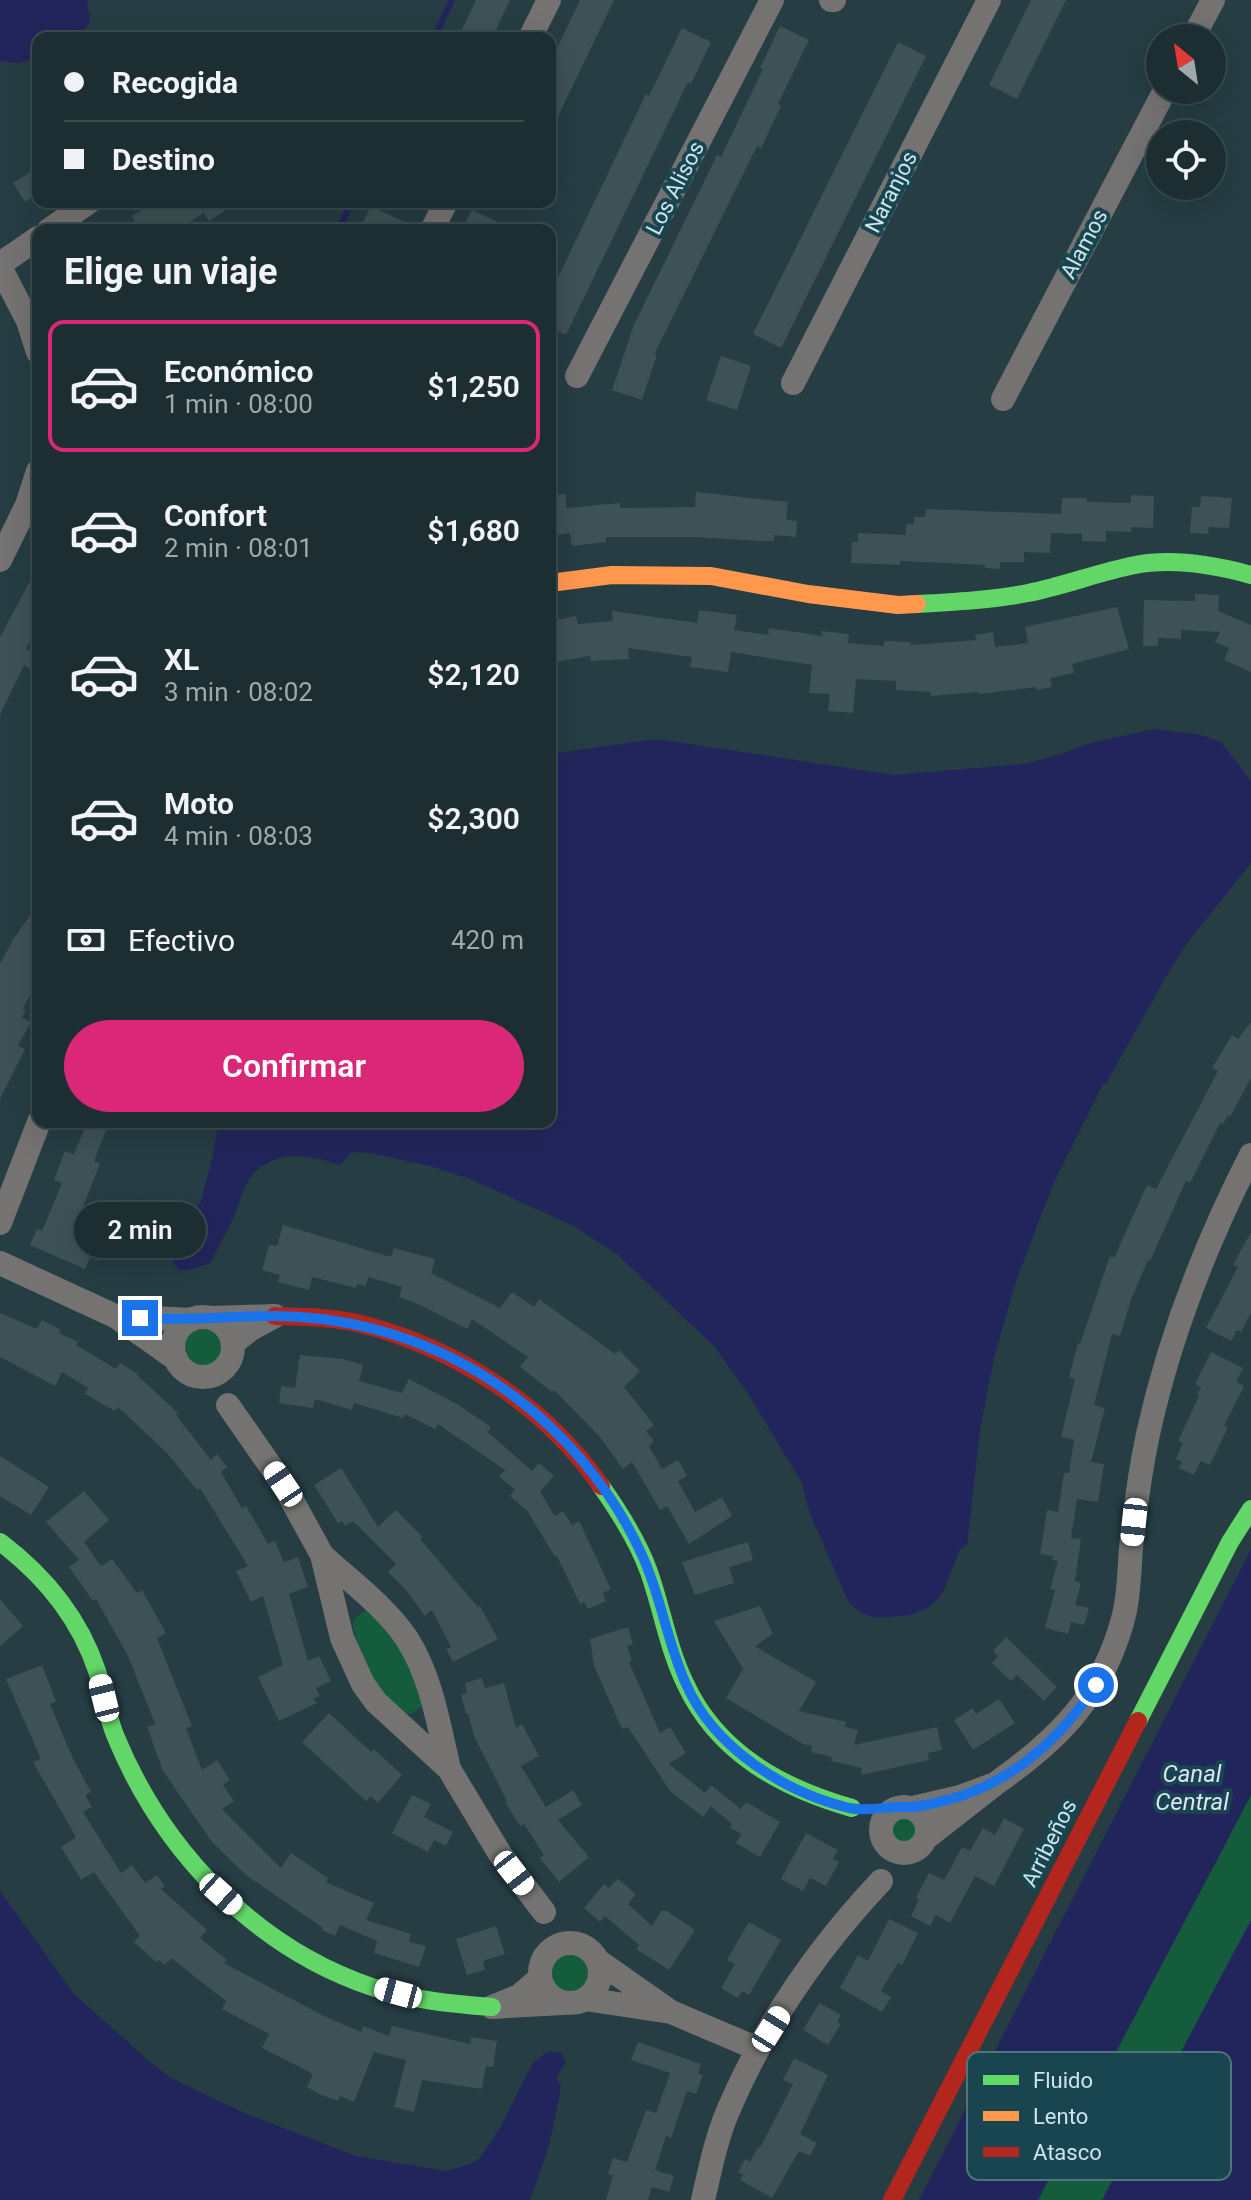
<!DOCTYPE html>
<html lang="es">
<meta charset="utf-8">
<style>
:root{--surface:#1c2e32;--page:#25363a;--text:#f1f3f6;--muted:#a0a8ac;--line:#3a4a4d;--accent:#db2777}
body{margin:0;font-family:Roboto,sans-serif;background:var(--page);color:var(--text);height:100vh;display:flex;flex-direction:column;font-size:30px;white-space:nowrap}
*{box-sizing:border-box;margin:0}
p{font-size:26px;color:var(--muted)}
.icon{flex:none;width:44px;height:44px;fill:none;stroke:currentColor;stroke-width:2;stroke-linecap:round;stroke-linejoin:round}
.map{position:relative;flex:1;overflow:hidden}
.panel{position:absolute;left:32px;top:224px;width:524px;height:904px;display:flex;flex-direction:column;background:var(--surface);border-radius:16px;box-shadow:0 8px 32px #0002,0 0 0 2px var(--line)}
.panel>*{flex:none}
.banner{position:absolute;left:32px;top:32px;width:524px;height:176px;border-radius:16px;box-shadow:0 8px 32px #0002,0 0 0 2px var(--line);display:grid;align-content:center;height:176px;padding:0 32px;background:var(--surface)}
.needle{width:52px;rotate:330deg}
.tools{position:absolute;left:1146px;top:24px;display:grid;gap:16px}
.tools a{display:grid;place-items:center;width:80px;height:80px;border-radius:50%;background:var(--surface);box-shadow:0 8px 32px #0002,0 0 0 2px var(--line);font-size:40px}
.end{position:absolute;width:36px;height:36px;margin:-18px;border:10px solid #1a73e8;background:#fff;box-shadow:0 0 0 4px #fff}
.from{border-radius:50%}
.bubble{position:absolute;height:56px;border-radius:28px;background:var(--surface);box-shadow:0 8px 32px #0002,0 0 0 2px var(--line);font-size:26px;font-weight:600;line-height:56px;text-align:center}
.car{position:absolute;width:24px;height:48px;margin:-24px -12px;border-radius:10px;box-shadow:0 0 6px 2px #0007;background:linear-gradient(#fff 24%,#345 0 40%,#fff 0 76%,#345 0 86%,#fff 0)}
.banner b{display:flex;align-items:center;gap:28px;height:76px;font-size:30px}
.banner b+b{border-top:2px solid var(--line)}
.banner i{width:20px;height:20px;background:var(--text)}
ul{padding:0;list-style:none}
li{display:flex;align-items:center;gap:24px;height:132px;margin:0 16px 12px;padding:0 16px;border:4px solid transparent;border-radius:16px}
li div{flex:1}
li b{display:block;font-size:30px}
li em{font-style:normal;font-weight:600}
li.selected{border-color:var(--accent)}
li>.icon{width:72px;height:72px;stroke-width:1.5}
h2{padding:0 32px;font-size:36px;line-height:96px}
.pay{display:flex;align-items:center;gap:20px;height:88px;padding:0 32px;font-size:30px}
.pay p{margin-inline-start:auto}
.button{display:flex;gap:16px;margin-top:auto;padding:16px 32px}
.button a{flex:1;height:92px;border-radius:48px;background:var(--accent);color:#fff;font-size:32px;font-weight:600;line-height:92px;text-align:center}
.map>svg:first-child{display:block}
</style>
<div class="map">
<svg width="1251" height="2200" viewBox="0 0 1251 2200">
<rect width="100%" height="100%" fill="#253d43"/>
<path fill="#155c3d" d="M182 1349a22 22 0 1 1 44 0a22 22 0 1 1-44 0Z
M367,1609L375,1611L413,1662L422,1706L411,1714C410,1714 400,1711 399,1710C377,1697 353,1644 353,1620Z
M1251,1795V2200H1038Z
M887 1831a17 17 0 1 1 34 0a17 17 0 1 1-34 0Z
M549 1975a23 23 0 1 1 46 0a23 23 0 1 1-46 0Z"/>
<path fill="#22255b" d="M0,0H87L90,22L78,38H38V58L18,63L0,61Z
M1155,729L1201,735L1221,742L1251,781V863L1188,942L1168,973L1107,1082L1103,1084L1054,1182L1016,1281L994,1358L980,1430L967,1545L960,1549L943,1592L930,1607L911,1615L878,1618L863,1614L850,1604L846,1596L810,1514L801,1481L747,1392L715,1347L617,1254L572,1225L470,1179L430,1166L370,1153L352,1152L340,1165C311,1155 276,1149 253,1174C243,1185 239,1205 233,1219C226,1234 217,1248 210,1263L189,1270H179L174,1264L172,1257L201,1201L213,1155L218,1122H550V754L656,739L894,775L1024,764L1062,754L1090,743Z
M1251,1549V1795L1038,2200H919Z
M0,1891L74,1994L150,2062L171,2078L244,2113L356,2156L446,2171L471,2164L480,2158L500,2128L533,2063L549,2051L562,2053L566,2063L556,2077L561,2088L549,2146L530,2200H0Z
M1251,1920V2200H1102Z"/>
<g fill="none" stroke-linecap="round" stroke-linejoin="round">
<path stroke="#22255b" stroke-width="6" d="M434,38L452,0
M338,230L352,202"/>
</g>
<path fill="#3e5156" d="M476,0H510L492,38H458Z
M580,0H614L550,133V63Z
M1031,0H1066L1017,99L989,85Z
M780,26L809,40L778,104L781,106L761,148L757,146L654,355H657L642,400L612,390L633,327L717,155L721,157L763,69L760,68Z
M682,28L711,42L691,84L688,82L566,335L550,327V294L646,94L649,96Z
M898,42L926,56L781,348L753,334Z
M38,167V193L25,202L13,183Z
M155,202H238L209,221L204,213L176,230H140L132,216Z
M371,206L417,228V230H359Z
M472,210L515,230H462Z
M721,356L751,366L737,410L706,400Z
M696,492L788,502L786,520L797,521L796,537L774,535V541H760L694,537H606V542L572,546L570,533L550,536V496L565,494L567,508L620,503V508L695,507Z
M1131,495L1154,496L1153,528L1131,527V532L1106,531V542L1082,541V534L1051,533L1050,553L1024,552V562H1000V569L985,568V565L900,561V565L851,563L852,542H858V533L906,535V524H914V517H925L926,509L1061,514L1062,498H1087V502L1131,503Z
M1201,496L1232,498L1229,528L1209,527L1208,534L1190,533L1192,507H1200Z
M38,566V627L26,649L38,655V673L24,665L0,715V637Z
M1195,594L1219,595L1218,611L1251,625V672L1224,660L1229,648L1215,642L1220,632L1181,630V639L1158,638V646H1143L1144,600L1195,601Z
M1117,607L1129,649L1072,664L1074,673L1050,678L1052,687L1036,690V687L979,694V692L931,696L930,692L896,690V681L856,679L853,713L828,711L830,694L809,693L812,665L731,652L728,672L690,667L692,657L628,648L629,659L591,661L590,656L550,663V621L576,616L578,624L613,621L612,611L697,623L699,610L737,615L734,630L768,635L769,628L822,636V631L849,634L848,643L884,646V641L911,642V645L976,640L975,635L993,632L995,647L1028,643L1025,627Z
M38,904V981L23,1008L26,1010L22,1017L31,1022L18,1046L25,1049L0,1099V964L14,938Z
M1251,1022V1078L1230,1117L1228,1115L1223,1124L1220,1123L1190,1183L1186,1181L1150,1261L1148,1260L1132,1297L1120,1336L1112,1334L1094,1405L1105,1408L1091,1462L1104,1464L1098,1502L1077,1499L1071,1538L1081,1539L1075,1581L1081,1583L1075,1605L1089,1608L1084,1625L1071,1622L1068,1634L1045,1628L1055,1590L1050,1589L1058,1561L1052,1560L1053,1556L1040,1554L1047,1510L1058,1512L1064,1473H1069L1074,1440L1061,1437L1075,1379L1069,1377L1078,1343L1080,1344L1110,1256L1114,1258L1147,1185L1156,1189L1218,1071L1212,1068L1232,1035L1238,1039Z
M87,1122H109L94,1161L100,1163L79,1217L89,1222L78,1246L92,1252L85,1269L30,1245L37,1229L42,1231L62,1183L54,1180L65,1151L74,1154Z
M283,1225L391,1257L394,1248L435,1259L431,1273L500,1308L512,1292L534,1307L539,1299L615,1354L619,1350L640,1371L624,1387L654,1425L646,1431L654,1441L649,1446L662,1469L678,1460L687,1476L678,1481L695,1512L722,1497L732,1516L689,1544L667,1506L660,1510L632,1462L623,1469L599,1436L554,1390L552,1392L520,1367L528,1357L472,1319L467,1329L416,1303L399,1297L402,1287L368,1277L366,1286L357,1284L356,1288L312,1277L309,1290L278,1282L280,1275L262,1270L269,1245L277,1246Z
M1251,1232V1313L1241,1332L1237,1330L1231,1341L1206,1328L1238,1267L1233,1265Z
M0,1313L37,1329L42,1320L61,1330L59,1333L78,1342L76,1345L116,1369L120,1363L138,1374L137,1375L178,1413L176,1415L211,1460L217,1454L227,1467L221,1472L242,1508L246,1506L268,1544L275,1541L284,1562L298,1557L308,1587L289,1594L308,1661L319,1656L331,1681L316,1688L320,1696L313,1699L317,1703L279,1721L258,1677L283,1665L263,1596L251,1602L236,1571L248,1566L200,1488L197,1490L167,1453L118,1407L115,1411L85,1394L88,1388L62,1372L55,1386L0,1357Z
M1211,1352L1243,1368L1236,1382L1244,1386L1224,1426L1228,1427L1210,1465L1201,1461L1194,1475L1179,1468L1182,1462L1176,1459L1183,1443L1178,1441L1199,1396L1197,1395L1201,1387L1195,1384Z
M300,1355L343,1359L363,1365L359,1381L402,1393L409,1379L457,1404L491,1427L488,1432L532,1471L539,1463L554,1476L540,1492L555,1516L563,1511L572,1525L579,1521L611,1589L603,1593L606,1601L588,1609L584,1602L580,1604L557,1556L555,1557L528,1512L510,1496L515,1490L499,1476L505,1470L438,1424L435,1429L405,1414L403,1418L354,1403L352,1410L315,1399L313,1408L279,1403L281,1386L295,1388Z
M0,1456L49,1487L31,1515L0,1496Z
M341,1468L378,1527L396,1510L423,1537L420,1539L478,1607L480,1606L498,1639L453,1662L446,1649L451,1647L432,1610L425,1616L406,1590L388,1572L396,1564L353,1521L345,1526L342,1521L338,1523L314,1485Z
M84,1491L109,1520L84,1542L101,1566L112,1559L137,1593L142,1590L166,1633L157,1638L192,1726L186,1728L202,1770L217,1760L230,1780L223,1785L234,1801L222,1809L281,1868L291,1853L328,1878L326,1882L374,1903L366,1920L411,1934L409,1942L426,1946L419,1967L374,1953L377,1941L340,1925L335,1936L322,1930L323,1928L246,1875L212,1842L163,1771L147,1727L155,1724L128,1656L96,1599L93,1601L69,1567L79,1560L46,1522Z
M748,1542L753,1560L729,1567L734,1583L695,1595L682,1562Z
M0,1599L23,1626L0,1646Z
M760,1606L773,1634L755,1646L816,1682L799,1711L846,1722L845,1727L858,1730L854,1745L937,1727L942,1750L928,1753L929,1760L861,1775L862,1768L831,1761L832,1757L811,1752L812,1746L803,1744L726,1698L743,1669L714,1621Z
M628,1627L633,1644L627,1646L632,1661L629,1662L660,1733L670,1727L686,1753L669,1764L705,1793L711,1785L741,1809L746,1802L780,1822L760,1857L736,1843L741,1834L730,1828L732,1824L711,1806L703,1817L670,1791L628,1727L622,1729L594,1666L590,1639Z
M1006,1637L1057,1687L1044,1701L1017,1675L1011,1681L992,1663L998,1656L993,1651Z
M42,1665L56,1701L50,1704L73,1759L91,1792L85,1795L92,1807L83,1812L121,1873L132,1865L145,1883L157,1875L165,1886L161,1889L207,1930L200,1938L227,1960L224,1963L324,2016L361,2032L363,2026L389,2036L392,2026L470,2044L471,2037L497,2041L493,2067L486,2066L482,2089L422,2080L414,2112L394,2107L406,2060L374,2052L354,2102L340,2096L338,2101L319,2094L307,2087L313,2074L262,2048L269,2034L222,2009L226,2001L171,1958L165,1965L159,1960L156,1962L134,1942L140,1936L94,1872L81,1880L61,1847L76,1837L33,1762L41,1759L6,1679Z
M482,1678L485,1688L504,1683L516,1728L522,1724L539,1756L521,1766L546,1807L573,1790L582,1805L558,1820L589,1857L559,1882L540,1858L544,1855L524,1824L520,1826L505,1802L507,1801L475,1738L468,1714H466L461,1695L467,1693L465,1683Z
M999,1699L1015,1723L973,1750L954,1720L973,1708L976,1714Z
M329,1713L371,1752L374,1749L402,1775L378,1803L371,1796L366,1801L302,1742Z
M412,1795L431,1804L424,1817L453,1832L446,1846L434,1840L428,1852L392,1833Z
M1004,1818L1024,1829L994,1886L975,1876L950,1923L936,1915L930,1926L911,1916L919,1900L916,1898L929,1873L944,1880L962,1847L970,1851L983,1828L995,1835Z
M806,1833L838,1850L833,1859L839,1862L826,1886L810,1878L803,1891L781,1879Z
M618,1879L636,1894L628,1904L652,1926L661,1911H667L695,1930L669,1970L636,1949L639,1945L605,1916L600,1922L584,1908L604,1884L609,1888Z
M889,1919L918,1933L902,1965L898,1963L881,1991L891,1997L882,2012L840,1988L858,1955L868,1961Z
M749,1922L781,1940L749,1995L742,1991L738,1998L721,1988L735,1964L727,1960Z
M496,1926L505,1954L483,1961L485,1970L467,1975L456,1939Z
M819,2003L841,2015L837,2022L841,2024L828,2045L803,2030Z
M638,2042L701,2064L698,2073L703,2075L696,2094L687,2091L671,2138L666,2136L655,2170L674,2176L669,2192L652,2187L648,2200H606L613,2175L608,2174L613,2158L627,2162L646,2110L656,2113L670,2073L631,2060Z
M794,2058L828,2075L800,2134L817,2143L810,2156L799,2151L772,2198L740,2180L743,2175L738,2172L745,2159L750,2162L758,2147L760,2148L793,2084L783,2080Z"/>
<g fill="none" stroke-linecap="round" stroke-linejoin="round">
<path stroke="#747372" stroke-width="24" d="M831,0H834
M530,38L549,0
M1193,38L1213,0
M49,230L89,202
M432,230L446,202
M0,264L38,238
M0,267L28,321L38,352
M577,376L772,0
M793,383L989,0
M1003,399L1165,90
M0,560L27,505L38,471
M0,1223L39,1122
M0,1263L115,1316
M173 1347a30 30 0 1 1 60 0a30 30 0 1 1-60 0Z
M211,1318L275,1316L251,1329L233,1343
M176,1359L115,1316L191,1320
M228,1405L283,1484L322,1555L342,1638L363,1684L376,1702L449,1769L500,1854L544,1912
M322,1555C350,1581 385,1606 407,1639C431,1676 439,1726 449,1769
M995,1784C1056,1741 1099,1700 1121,1626C1129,1601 1129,1574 1131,1548C1135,1509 1140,1472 1148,1434C1170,1334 1205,1245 1251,1155
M881 1830a23 23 0 1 1 46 0a23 23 0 1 1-46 0Z
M913,1808L960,1797L995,1784L926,1838
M540 1973a30 30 0 1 1 60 0a30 30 0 1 1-60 0Z
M540,1978L519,1996L492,2007L563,2003
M585,1999L671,2012L597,1960
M671,2012L758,2049
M703,2200C710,2170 716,2139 728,2111C764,2026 818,1948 881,1881"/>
<path stroke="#63d668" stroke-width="18" d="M917,604C954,602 991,600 1028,593C1064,586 1099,572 1135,565C1172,558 1215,565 1251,575
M601,1486C620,1513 638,1541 649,1572C662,1609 668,1648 685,1683C717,1753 782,1788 852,1808
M0,1542C45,1576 79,1617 97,1671C104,1692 107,1715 115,1735C162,1850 254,1947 372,1987C411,2000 452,2004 492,2007
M1138,1721L1230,1542L1251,1509"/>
<path stroke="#ff974d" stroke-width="18" d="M550,583L612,575L711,576L808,594L898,605L917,604"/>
<path stroke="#b3261e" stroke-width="18" d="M275,1316C303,1317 333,1317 361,1324C456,1348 545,1405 601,1486
M892,2200L1138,1721"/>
</g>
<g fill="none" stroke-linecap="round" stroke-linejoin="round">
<path stroke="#1a73e8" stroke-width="10" d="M140,1318C186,1321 230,1316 276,1316C358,1317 437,1342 504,1389C563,1430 612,1489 642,1555C661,1596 667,1642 686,1684C714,1748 784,1792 849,1808C867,1812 887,1806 905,1807C920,1808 933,1803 947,1800C1013,1783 1060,1739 1096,1685"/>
</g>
<g text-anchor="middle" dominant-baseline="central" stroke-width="8" stroke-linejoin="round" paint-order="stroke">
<g font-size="22" fill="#cde4eb" stroke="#184550">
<text transform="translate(675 188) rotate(-63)">Los Alisos</text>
<text transform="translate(891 192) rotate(-63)">Naranjos</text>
<text transform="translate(1084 244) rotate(-62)">Alamos</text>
<text transform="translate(1049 1843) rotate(-63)">Arribeños</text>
</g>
<g font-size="24" font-style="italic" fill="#dfe3f6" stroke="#184550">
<text x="1192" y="1774">Canal<tspan x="1192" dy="28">Central</tspan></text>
</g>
</g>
<rect x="967" y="2052" width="264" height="128" rx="12" fill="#184550" stroke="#4e757e" stroke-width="2"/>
<rect x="983" y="2075" width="36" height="10" fill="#63d668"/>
<rect x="983" y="2111" width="36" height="10" fill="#ff974d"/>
<rect x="983" y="2147" width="36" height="10" fill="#b3261e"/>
<g font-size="22" fill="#cde4eb">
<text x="1033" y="2088">Fluido</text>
<text x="1033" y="2124">Lento</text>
<text x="1033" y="2160">Atasco</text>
</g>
</svg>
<div class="tools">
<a><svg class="needle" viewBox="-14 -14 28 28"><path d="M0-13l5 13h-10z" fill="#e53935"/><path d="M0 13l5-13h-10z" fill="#a0a8ac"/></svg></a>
<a><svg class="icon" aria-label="locate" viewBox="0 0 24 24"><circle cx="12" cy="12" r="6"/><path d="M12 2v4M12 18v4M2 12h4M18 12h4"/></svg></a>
</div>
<i class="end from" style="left:1096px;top:1685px"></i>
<i class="end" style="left:140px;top:1318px"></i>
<div class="bubble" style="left:74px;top:1202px;width:132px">2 min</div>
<i class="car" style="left:283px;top:1484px;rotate:326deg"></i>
<i class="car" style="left:1134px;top:1522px;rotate:186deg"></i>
<i class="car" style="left:104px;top:1698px;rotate:346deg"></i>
<i class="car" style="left:514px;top:1873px;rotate:142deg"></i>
<i class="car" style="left:221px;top:1894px;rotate:132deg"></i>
<i class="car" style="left:398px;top:1993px;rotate:285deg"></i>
<i class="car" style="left:771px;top:2029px;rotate:32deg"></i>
<div class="banner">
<b><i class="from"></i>Recogida</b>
<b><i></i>Destino</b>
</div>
<section class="panel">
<h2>Elige un viaje</h2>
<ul>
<li class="selected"><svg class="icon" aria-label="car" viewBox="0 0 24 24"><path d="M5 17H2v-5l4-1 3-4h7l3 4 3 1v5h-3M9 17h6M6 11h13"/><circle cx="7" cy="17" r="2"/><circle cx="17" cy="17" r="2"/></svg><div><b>Económico</b><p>1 min · 08:00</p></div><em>$1,250</em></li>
<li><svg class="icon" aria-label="car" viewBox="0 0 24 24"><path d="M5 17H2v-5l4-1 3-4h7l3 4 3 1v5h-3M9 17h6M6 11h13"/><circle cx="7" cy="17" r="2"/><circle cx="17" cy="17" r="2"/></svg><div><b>Confort</b><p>2 min · 08:01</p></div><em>$1,680</em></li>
<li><svg class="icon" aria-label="car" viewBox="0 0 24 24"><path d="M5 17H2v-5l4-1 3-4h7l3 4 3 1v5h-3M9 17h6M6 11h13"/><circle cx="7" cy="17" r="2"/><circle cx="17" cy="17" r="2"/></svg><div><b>XL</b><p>3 min · 08:02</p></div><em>$2,120</em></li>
<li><svg class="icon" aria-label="car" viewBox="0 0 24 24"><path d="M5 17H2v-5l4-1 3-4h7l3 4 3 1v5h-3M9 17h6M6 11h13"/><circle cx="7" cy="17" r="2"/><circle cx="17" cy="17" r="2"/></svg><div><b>Moto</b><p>4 min · 08:03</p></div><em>$2,300</em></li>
</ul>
<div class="pay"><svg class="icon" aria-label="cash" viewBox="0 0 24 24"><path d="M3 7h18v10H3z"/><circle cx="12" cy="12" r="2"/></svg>Efectivo<p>420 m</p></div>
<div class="button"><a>Confirmar</a></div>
</section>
</div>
